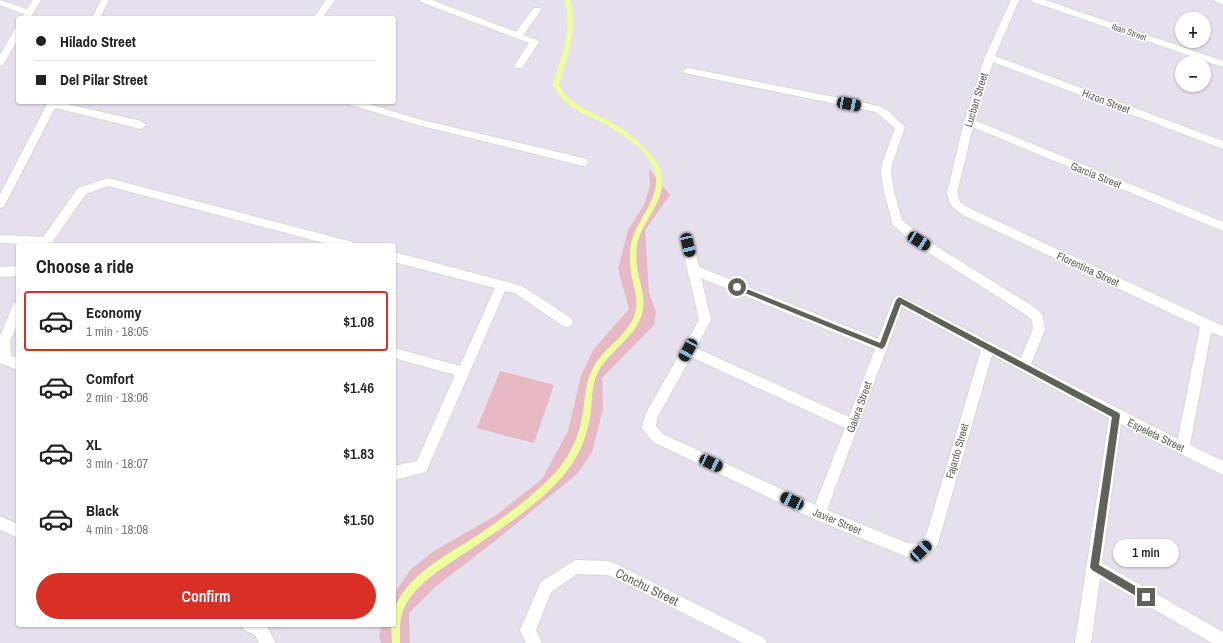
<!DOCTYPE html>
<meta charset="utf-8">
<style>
:root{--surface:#fff;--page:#f2f2f2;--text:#222;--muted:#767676;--line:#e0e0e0;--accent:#d93025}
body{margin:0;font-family:"Archivo Narrow",sans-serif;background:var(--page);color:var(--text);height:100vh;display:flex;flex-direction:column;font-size:15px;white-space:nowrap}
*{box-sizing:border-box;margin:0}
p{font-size:13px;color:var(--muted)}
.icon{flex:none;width:22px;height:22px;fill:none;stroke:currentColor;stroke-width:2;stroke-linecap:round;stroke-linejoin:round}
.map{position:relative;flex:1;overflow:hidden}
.sheet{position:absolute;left:16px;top:243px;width:380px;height:384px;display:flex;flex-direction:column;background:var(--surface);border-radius:4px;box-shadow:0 1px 3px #0004}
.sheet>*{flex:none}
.guide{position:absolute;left:16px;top:16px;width:380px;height:88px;border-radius:4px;box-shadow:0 1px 3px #0004;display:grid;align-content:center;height:88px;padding:0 20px;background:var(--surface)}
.controls{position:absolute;left:1175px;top:12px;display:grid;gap:8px}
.controls a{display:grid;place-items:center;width:36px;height:36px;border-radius:50%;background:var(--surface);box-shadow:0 1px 3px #0004;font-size:20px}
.end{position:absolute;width:18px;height:18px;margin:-9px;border:5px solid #5f6258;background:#fff;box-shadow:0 0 0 2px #fff}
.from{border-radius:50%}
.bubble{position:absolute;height:28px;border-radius:14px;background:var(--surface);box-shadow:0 1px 3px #0004;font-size:13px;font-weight:600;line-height:28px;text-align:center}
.car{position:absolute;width:12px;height:24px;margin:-12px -6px;border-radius:5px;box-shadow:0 0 3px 1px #0007;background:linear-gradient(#222 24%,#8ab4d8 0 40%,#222 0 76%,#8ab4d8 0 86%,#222 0)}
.guide b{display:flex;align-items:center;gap:14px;height:38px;font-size:15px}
.guide b+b{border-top:1px solid var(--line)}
.guide i{width:10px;height:10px;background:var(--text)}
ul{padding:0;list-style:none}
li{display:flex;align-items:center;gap:12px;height:60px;margin:0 8px 6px;padding:0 12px;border:2px solid transparent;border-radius:4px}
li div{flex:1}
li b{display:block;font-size:15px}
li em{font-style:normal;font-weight:600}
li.active{border-color:var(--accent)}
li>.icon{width:36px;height:36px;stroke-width:1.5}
h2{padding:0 20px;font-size:18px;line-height:48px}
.cta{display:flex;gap:8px;margin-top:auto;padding:8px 20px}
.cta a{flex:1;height:46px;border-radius:24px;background:var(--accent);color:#fff;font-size:16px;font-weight:600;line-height:46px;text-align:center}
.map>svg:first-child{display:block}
</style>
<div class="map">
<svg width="1223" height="643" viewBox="0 0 1223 643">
<rect width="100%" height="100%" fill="#e6dfed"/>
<path fill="#e7b9c4" d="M649,169L670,195L645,230L649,293L656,312L654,325L602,378L603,409L592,452L577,474L495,541L435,587L409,613L410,643H381L379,636L382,625H394V594L411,569L434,551L495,516L542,479L568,431L581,376L593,350L629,309L618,269L628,230L644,205L650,186Z
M500,371L554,385L534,443L477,428Z"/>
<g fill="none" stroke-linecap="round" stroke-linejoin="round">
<path fill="#edff9d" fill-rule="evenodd" d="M564,0H570C579,30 566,57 559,86C571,106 591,111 611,122C624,129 637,139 647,151C653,157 659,164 661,172C669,198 642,220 637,245C636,256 636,267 639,277C641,287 645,298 643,309C639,336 610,349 598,372C592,384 592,398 591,411C588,435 579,457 563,476C536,507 499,530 465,553C443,568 416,583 404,608C399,618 400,632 400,643H392L391,625H394C394,616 394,609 398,601C414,571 450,553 478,535C501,519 524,503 544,484C566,464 579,441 583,412C585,397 586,381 593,368C604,346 632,334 636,309C638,299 634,288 632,278C630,267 629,255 631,244C636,219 662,198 655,172C650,152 620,132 603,123C591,117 579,113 569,105C562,100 558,93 553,86C560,57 574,30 564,0Z"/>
<defs>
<path id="minor" d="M0,0L27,9L33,0H41L30,18H22L24,14L0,5Z
M326,0H335L322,18H313Z
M420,0H432L516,32L534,8H540L541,10L523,35L537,40L539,42L522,68H516L514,66L529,43L421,2Z
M1011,0H1019L995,56L1223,141V149L993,62L974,120L1223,222V231L973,127L957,193L960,202L971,209L1223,326V337L1211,332L1190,445L1223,461V475L1121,424L1102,563L1223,632V643H1212L1100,578L1091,643H1075L1109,418L992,355L938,543C932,558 921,558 907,557L814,519L653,442L642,428L646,413L699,320L682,245L684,242L688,241L692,242L694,245L699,267L878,339L893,300L895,297L899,295L1021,358L1033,329L1032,320L1023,313L915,244L893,225L884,192L881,172L882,164L895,128L876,112L685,73L683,71L685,69L688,68L879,106L888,111L905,127L892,164L891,172L894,192L902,220L923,238L1031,305L1042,314L1045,329L1031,364L1178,439L1200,327L963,215C952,207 950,206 947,193L964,122L985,57ZM701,278L875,349L849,417L696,348L711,320ZM902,307L981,350L925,539L919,544L907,543L827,510ZM691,357L845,428L815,505L663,434L656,426L657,418Z
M1032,0H1045L1223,61V67L1033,2Z
M1213,0H1223V5Z
M18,28V39L3,65L0,66V55L15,29Z
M48,102H58L141,121L146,125L141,129L52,107L49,106L47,104Z
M346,102H362L418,119L583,158L587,159L588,162L587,165L583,166L418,125L348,104Z
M108,178L349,241L353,242L355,245H332L108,186L86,194L50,245L0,243V235L43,237L78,188Z
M394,252L522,286L571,318L573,322L571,326L567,327L563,326L515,293L505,291L426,472L394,480V466L417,461L455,375L394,358V348L460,366L495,288L394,262Z
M18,266V276L0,277V267Z
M18,302V322L10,341L11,356L18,358V370L0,363V336L14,303Z
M575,560L609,561L614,563L764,638L767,643H743L608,575L577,574L551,592L536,630L542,643H526L520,630L541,582Z"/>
<path id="secondary" d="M101,0H109L100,18H92Z
M48,102H58L4,207L0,208V194Z
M0,516L18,524V538L0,530Z
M241,625H266L276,643H259L255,635L244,630Z"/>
</defs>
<use href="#minor" stroke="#d7dad2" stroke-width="2"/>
<use href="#secondary" stroke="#d1d5ca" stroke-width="2"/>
<use href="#minor" fill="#fff" fill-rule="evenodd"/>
<use href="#secondary" fill="#fff" fill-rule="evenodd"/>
</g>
<path fill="#5f6258" d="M737,285L880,343L896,300L899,297L1119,413L1120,415L1099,565L1149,594V600H1143L1092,570L1090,567L1112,417L901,304L885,346L882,349L735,289V286Z"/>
<g text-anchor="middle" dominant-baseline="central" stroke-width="3" stroke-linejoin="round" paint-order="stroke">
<g font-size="9" fill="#5f6258" stroke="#fff">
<text transform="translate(1129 32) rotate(19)">Iban Street</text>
</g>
<g font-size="11" fill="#5f6258" stroke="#fff">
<text transform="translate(976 100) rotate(-73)">Lucban Street</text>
<text transform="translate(1106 101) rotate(21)">Hizon Street</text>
<text transform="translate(1096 175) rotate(22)">Garcia Street</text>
<text transform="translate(1088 269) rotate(25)">Florentina Street</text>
<text transform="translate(859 407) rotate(-70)">Galora Street</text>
<text transform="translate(1156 435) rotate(26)">Espeleta Street</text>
<text transform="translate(957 451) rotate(-74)">Fajardo Street</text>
<text transform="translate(837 521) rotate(23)">Javier Street</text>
</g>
<g font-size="13" fill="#5f6258" stroke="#fff">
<text transform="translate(647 587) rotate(26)">Conchu Street</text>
</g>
</g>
</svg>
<div class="controls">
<a>+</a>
<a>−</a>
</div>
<i class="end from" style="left:737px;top:287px"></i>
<i class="end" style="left:1146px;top:597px"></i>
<div class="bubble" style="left:1113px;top:539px;width:66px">1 min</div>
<i class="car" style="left:849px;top:104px;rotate:101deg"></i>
<i class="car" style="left:919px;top:241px;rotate:122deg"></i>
<i class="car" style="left:688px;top:245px;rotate:167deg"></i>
<i class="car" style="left:688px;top:350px;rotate:209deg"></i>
<i class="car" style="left:711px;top:463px;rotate:115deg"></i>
<i class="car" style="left:792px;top:501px;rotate:295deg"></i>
<i class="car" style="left:921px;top:551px;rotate:47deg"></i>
<div class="guide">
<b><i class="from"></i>Hilado Street</b>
<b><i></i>Del Pilar Street</b>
</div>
<section class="sheet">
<h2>Choose a ride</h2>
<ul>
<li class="active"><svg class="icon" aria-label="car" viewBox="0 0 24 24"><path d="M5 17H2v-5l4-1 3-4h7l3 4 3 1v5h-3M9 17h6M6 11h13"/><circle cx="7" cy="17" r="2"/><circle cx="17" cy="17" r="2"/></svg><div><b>Economy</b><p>1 min · 18:05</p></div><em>$1.08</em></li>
<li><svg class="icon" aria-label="car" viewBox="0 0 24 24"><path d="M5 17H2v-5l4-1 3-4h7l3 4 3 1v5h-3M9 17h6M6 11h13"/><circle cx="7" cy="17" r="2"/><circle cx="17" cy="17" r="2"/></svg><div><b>Comfort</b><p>2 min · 18:06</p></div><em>$1.46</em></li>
<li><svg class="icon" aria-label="car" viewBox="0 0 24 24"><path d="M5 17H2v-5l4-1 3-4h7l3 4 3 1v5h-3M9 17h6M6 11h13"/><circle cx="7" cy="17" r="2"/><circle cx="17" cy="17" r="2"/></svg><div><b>XL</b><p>3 min · 18:07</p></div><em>$1.83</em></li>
<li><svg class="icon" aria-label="car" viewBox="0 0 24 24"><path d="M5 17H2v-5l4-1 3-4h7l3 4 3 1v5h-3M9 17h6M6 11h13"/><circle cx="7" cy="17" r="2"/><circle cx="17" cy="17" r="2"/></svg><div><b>Black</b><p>4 min · 18:08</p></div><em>$1.50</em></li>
</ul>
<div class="cta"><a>Confirm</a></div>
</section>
</div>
